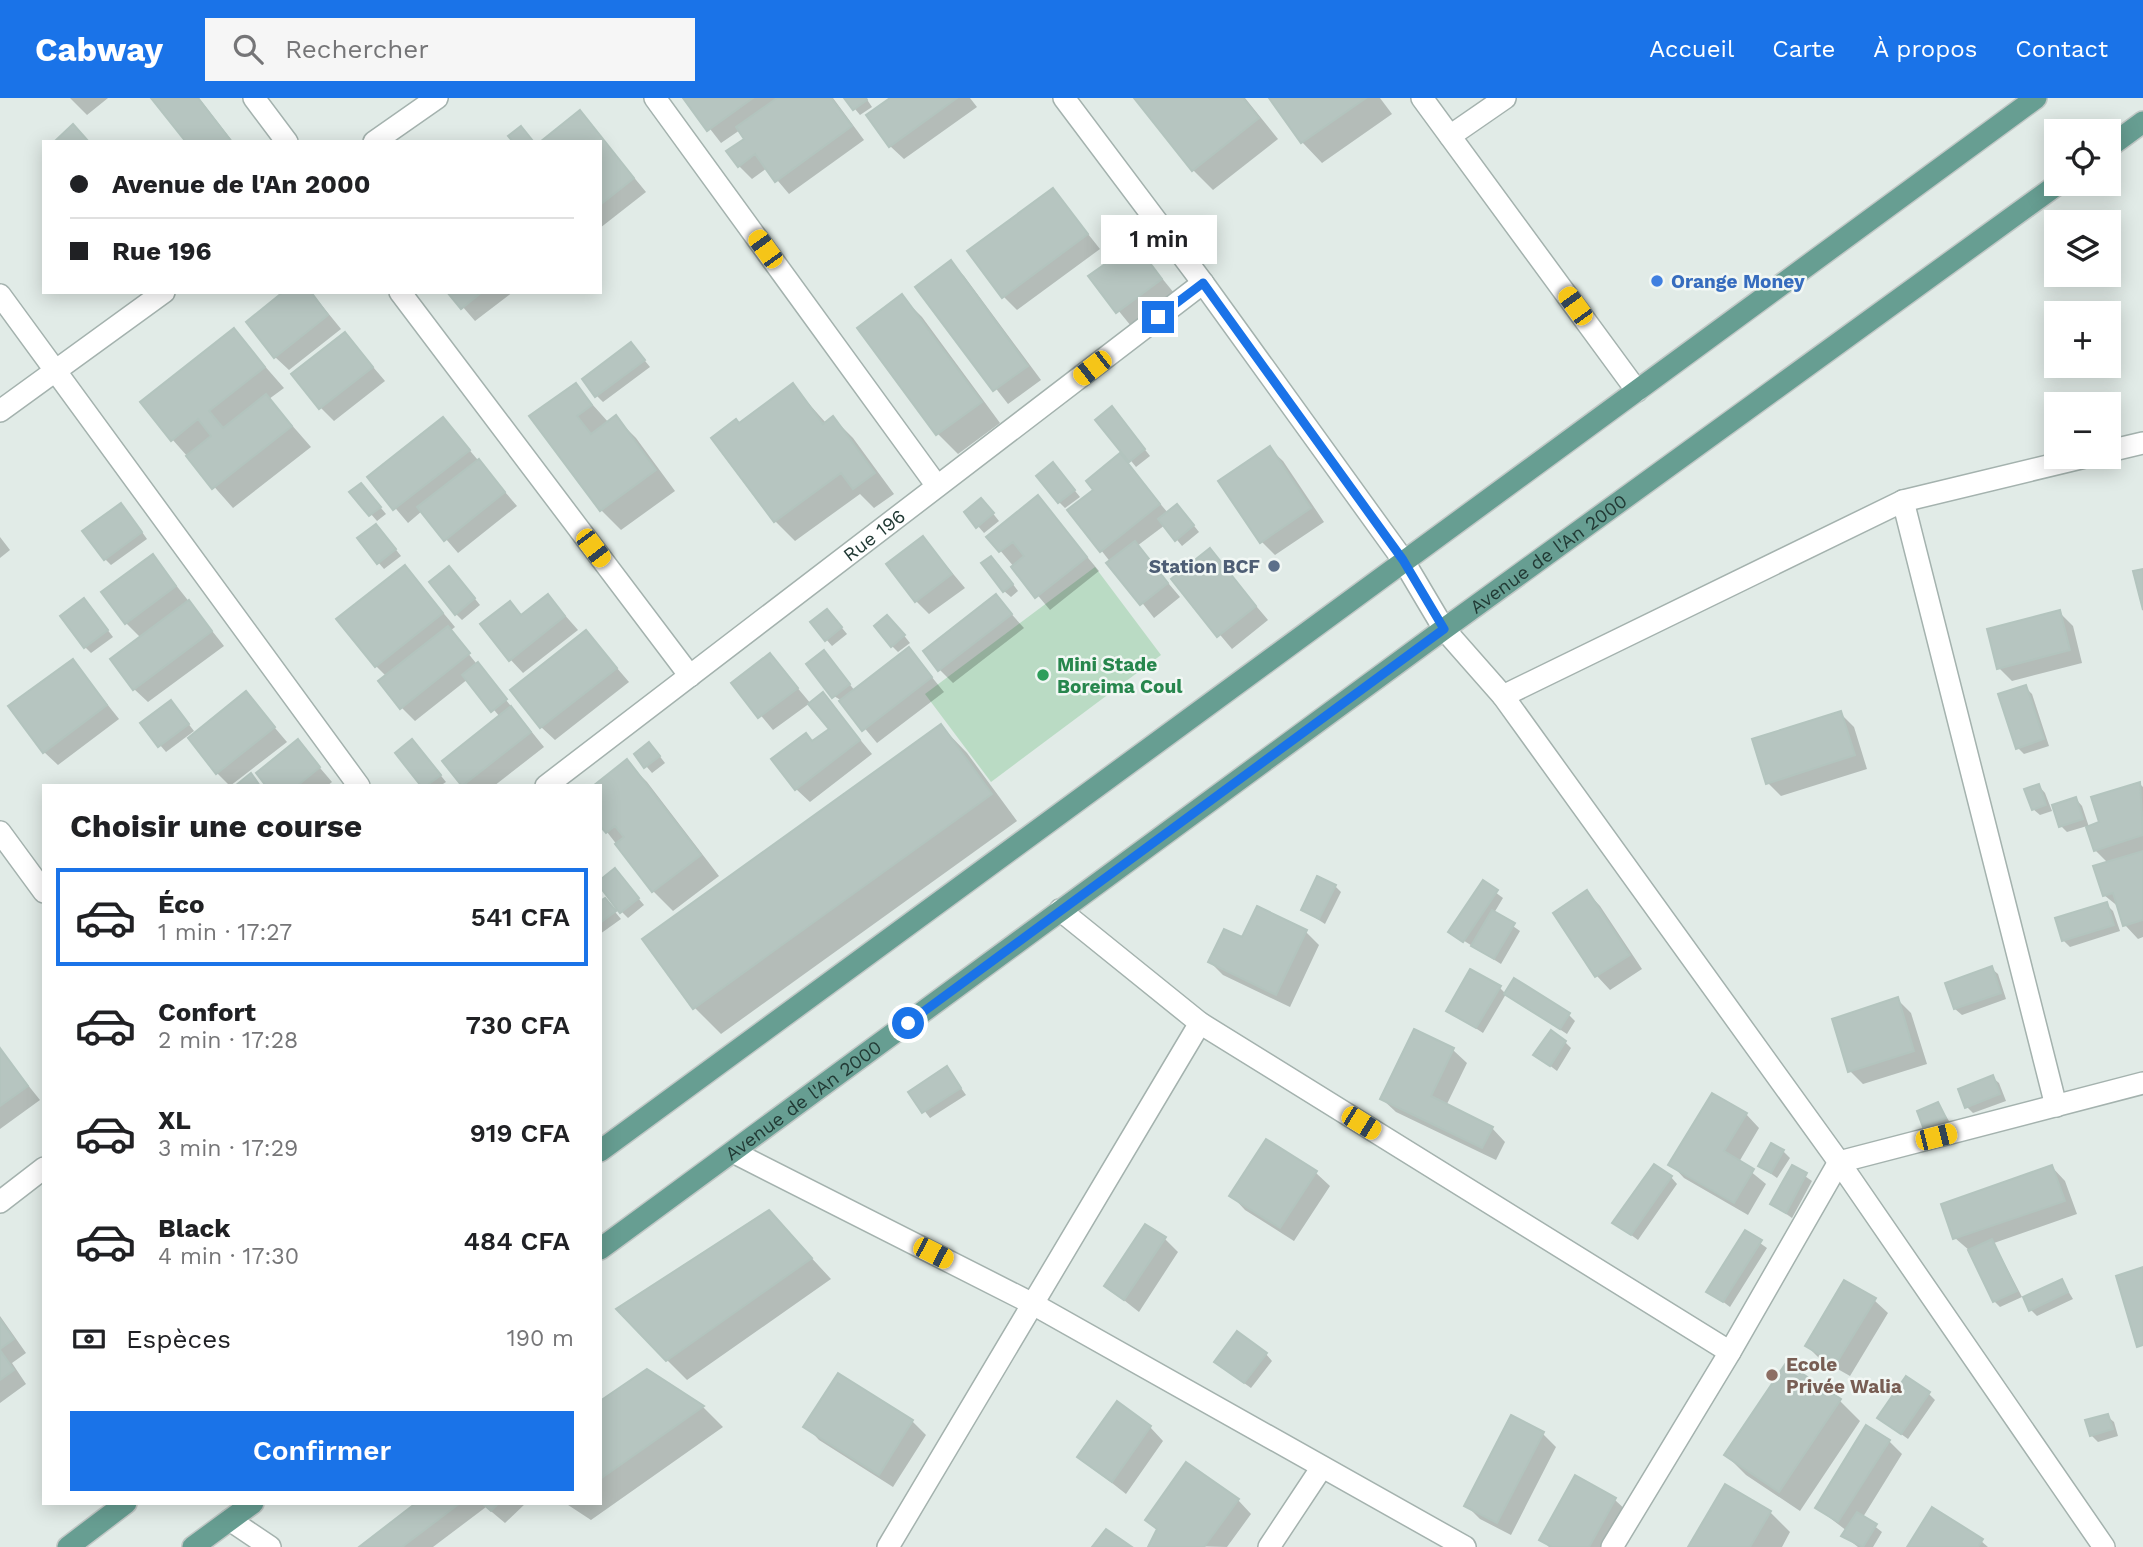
<!DOCTYPE html>
<html lang="fr">
<meta charset="utf-8">
<style>
:root{--surface:#fff;--page:#f6f6f6;--text:#202124;--muted:#757577;--line:#e0e0e0;--accent:#1a73e8}
body{margin:0;font-family:"Work Sans",sans-serif;background:var(--page);color:var(--text);height:100vh;display:flex;flex-direction:column;font-size:26px;white-space:nowrap}
*{box-sizing:border-box;margin:0}
p{font-size:23px;color:var(--muted)}
.icon{flex:none;width:38px;height:38px;fill:none;stroke:currentColor;stroke-width:2;stroke-linecap:round;stroke-linejoin:round}
.map{position:relative;flex:1;overflow:hidden}
.details{position:absolute;left:42px;top:686px;width:560px;height:721px;display:flex;flex-direction:column;background:var(--surface);border-radius:0px;box-shadow:0 4px 18px #0003}
.details>*{flex:none}
.hud{position:absolute;left:42px;top:42px;width:560px;height:154px;border-radius:0px;box-shadow:0 4px 18px #0003;display:grid;align-content:center;height:154px;padding:0 28px;background:var(--surface)}
.fabs{position:absolute;left:2044px;top:21px;display:grid;gap:14px}
.fabs a{display:grid;place-items:center;width:77px;height:77px;border-radius:0px;background:var(--surface);box-shadow:0 4px 18px #0003;font-size:35px}
.end{position:absolute;width:32px;height:32px;margin:-16px;border:9px solid #1a73e8;background:#fff;box-shadow:0 0 0 4px #fff}
.from{border-radius:50%}
.bubble{position:absolute;height:49px;border-radius:0px;background:var(--surface);box-shadow:0 4px 18px #0003;font-size:23px;font-weight:600;line-height:49px;text-align:center}
.car{position:absolute;width:21px;height:42px;margin:-21px -10px;border-radius:9px;box-shadow:0 0 5px 2px #0007;background:linear-gradient(#f5c518 24%,#345 0 40%,#f5c518 0 76%,#345 0 86%,#f5c518 0)}
.hud b{display:flex;align-items:center;gap:24px;height:66px;font-size:26px}
.hud b+b{border-top:2px solid var(--line)}
.hud i{width:18px;height:18px;background:var(--text)}
ul{padding:0;list-style:none}
li{display:flex;align-items:center;gap:21px;height:98px;margin:0 14px 10px;padding:0 14px;border:4px solid transparent;border-radius:0px}
li div{flex:1}
li b{display:block;font-size:26px}
li em{font-style:normal;font-weight:600}
li.selected{border-color:var(--accent)}
li>.icon{width:63px;height:63px;stroke-width:1.5}
h2{padding:0 28px;font-size:32px;line-height:84px}
.pay{display:flex;align-items:center;gap:18px;height:77px;padding:0 28px;font-size:26px}
.pay p{margin-inline-start:auto}
.action{display:flex;gap:14px;margin-top:auto;padding:14px 28px}
.action a{flex:1;height:80px;border-radius:0px;background:var(--accent);color:#fff;font-size:28px;font-weight:600;line-height:80px;text-align:center}
header{display:flex;align-items:center;gap:42px;box-sizing:border-box;height:98px;padding:0 35px;background:var(--accent);color:#fff}
header strong{font-size:33px}
nav{display:flex;gap:38px;margin-inline-start:auto;font-size:24px}
.search{width:490px;height:63px;background:var(--page);display:flex;align-items:center;gap:18px;box-sizing:border-box;padding:0 24px;border-radius:0px;color:var(--muted);font-size:26px}
.map>svg:first-child{display:block}
</style>
<header>
<strong>Cabway</strong>
<div class="search"><svg class="icon" aria-label="search" viewBox="0 0 24 24"><circle cx="10" cy="10" r="6"/><path d="M15 15l6 6"/></svg>Rechercher</div>
<nav><a>Accueil</a><a>Carte</a><a>À propos</a><a>Contact</a></nav>
</header>
<div class="map">
<svg width="2143" height="1449" viewBox="0 0 2143 1449">
<rect width="100%" height="100%" fill="#e1ebe7"/>
<path fill="#badbc4" d="M1095,469L1161,557L991,684L925,596Z"/>
<path fill="#0003" d="M70,0H108L87,17Z
M153,0H199L233,44H188Z
M686,0H833L864,42L789,96L767,70L752,81L739,68L746,41L740,32L721,45Z
M846,0H866L872,9L860,17Z
M893,0H970L977,9L904,61L890,48Z
M1136,0H1245L1278,41L1213,92L1193,72Z
M1271,0H1380L1392,16L1322,65L1302,44Z
M580,14L646,94L600,130V44Z
M1053,92L1100,151L1017,212L1004,199Z
M1135,147L1174,195L1131,228L1091,179Z
M951,165L964,178L1041,282L1008,306L917,189Z
M311,194L341,231L289,272L275,259Z
M450,194H513L475,223Z
M902,199L922,219L1000,325L958,356L938,336L859,230Z
M234,233L284,290L269,301L311,349L233,410L172,341Z
M345,236L385,283L334,323L320,309Z
M637,253L650,269L603,304L597,298Z
M575,287L609,325L616,320L636,340L675,393L621,432L601,412L532,319Z
M793,288L826,325L833,320L853,340L894,396L874,410L860,396L795,443L775,423L713,340L740,327Z
M1118,317L1150,358L1136,369L1098,322Z
M443,321L517,408L458,455L422,413L408,425L369,379Z
M1269,350L1283,363L1324,424L1275,457L1261,443Z
M1120,358L1168,415L1183,414L1199,434L1182,448L1165,427L1137,448L1180,499L1154,520L1101,452L1096,392Z
M1059,373L1080,399L1065,410L1059,404Z
M367,393L386,416L377,423L352,394Z
M1038,400L1099,473L1050,512L989,439Z
M987,408L999,423L984,435L978,428Z
M127,413L147,441L111,467L105,461Z
M382,434L401,458L384,471L378,464Z
M0,439L10,452L0,460Z
M923,440L965,490L929,516L916,503Z
M1209,452L1268,522L1232,551L1173,481Z
M153,458L224,548L148,604L134,591L141,540L126,525Z
M998,466L1018,493L1011,499L1004,493Z
M405,469L455,529L450,533L544,649L494,688H464L444,663L500,619L468,581L415,623L401,609L386,578L376,568Z
M456,477L480,507L462,522L456,516Z
M548,498L578,532L523,575L510,561V505L523,518Z
M996,499L1024,530L953,585L940,572Z
M90,509L113,539L91,555L85,549Z
M2059,514L2073,528L2082,565L2012,583L1999,570Z
M833,519L847,536L832,548L826,541Z
M894,525L910,545L898,554L892,548Z
M586,534L629,584L555,642L541,629Z
M909,551L944,594L877,645L842,603L834,598L830,561L855,593Z
M770,557L811,606L823,597L872,656L810,704L796,691L813,645L831,632L810,605L773,632L734,585Z
M73,563L119,621L58,667L44,654Z
M2025,589L2032,596L2049,648L2024,656L2018,650Z
M246,596L287,644L230,688L217,675Z
M177,611L194,633L166,654L160,647Z
M1840,615L1854,629L1867,671L1781,698L1768,685Z
M941,628L967,655L1017,723L721,936L695,910L645,842Z
M298,644L332,684L327,688H269Z
M418,649L446,684L440,688H423Z
M655,652L665,665L652,675L636,656Z
M627,664L647,684L719,778L673,813L653,793L600,725Z
M2140,686L2143,689V839L2138,841L2125,827L2120,810L2104,797L2108,765L2095,752L2087,728L2067,734L2061,728L2076,701L2082,708L2089,729L2101,725Z
M2039,688L2045,695L2052,713L2040,717L2033,711Z
M621,779L644,807L628,820L622,814Z
M1483,785L1503,800L1494,815L1520,833L1501,866L1450,834Z
M1335,788L1341,794L1325,826L1303,812Z
M1587,794L1600,808L1642,871L1610,892L1597,878L1555,815Z
M600,806L611,809L621,821L600,836Z
M2106,806L2113,813L2120,833L2070,849L2063,842Z
M1306,834L1319,847L1290,909L1223,877L1210,864L1243,841Z
M1991,870L1998,876L2006,901L1962,917L1955,911Z
M1500,890L1506,896L1569,917L1575,923L1567,936L1506,896L1483,935L1448,912Z
M1897,901L1911,915L1927,966L1863,986L1850,973Z
M1415,933L1453,952L1467,965L1446,1008L1492,1030L1505,1044L1496,1062L1396,1014L1382,1001Z
M1565,944L1571,950L1557,973L1536,957Z
M0,952L40,1002L0,1031Z
M947,970L966,997L930,1020L910,994Z
M1992,979L1999,985L2006,1003L1973,1015L1967,1009Z
M1938,1006L1951,1026L1931,1034L1925,1028Z
M1746,1016L1759,1030L1739,1064L1766,1086L1748,1117L1684,1080L1671,1066Z
M1267,1044L1316,1075L1330,1088L1294,1143L1245,1112L1232,1098Z
M1783,1053L1790,1060L1777,1080L1760,1068Z
M1792,1069L1812,1083L1792,1120L1772,1106Z
M2052,1069L2065,1083L2077,1116L1994,1145L2022,1199L2000,1209L1994,1203L1970,1153L1955,1140Z
M1671,1079L1677,1086L1638,1142L1615,1125Z
M769,1114L831,1181L687,1282L667,1262Z
M1746,1135L1767,1150L1730,1209L1709,1193Z
M1165,1141L1178,1154L1139,1214L1106,1188Z
M2062,1183L2073,1201L2037,1218L2031,1212Z
M1874,1202L1888,1215L1850,1278L1820,1261L1807,1248Z
M0,1218L26,1255L12,1265L26,1286L0,1305Z
M1266,1256L1272,1263L1251,1290L1223,1270Z
M1786,1267L1840,1303L1860,1323L1800,1413L1746,1377L1726,1357Z
M647,1273L703,1309L723,1329L591,1422L565,1405H600V1305Z
M1928,1295L1935,1302L1908,1341L1879,1320Z
M2107,1318L2114,1324L2118,1338L2098,1344L2091,1337Z
M912,1323L926,1337L893,1389L819,1342L806,1328Z
M1150,1329L1163,1343L1126,1396L1079,1359Z
M1543,1336L1556,1349L1511,1437L1480,1421L1466,1407Z
M1889,1343L1902,1356L1863,1419L1882,1434L1873,1449H1858L1844,1438L1847,1433L1817,1410Z
M1575,1380L1615,1402L1629,1415L1610,1449H1549L1541,1441Z
M1238,1402L1251,1416L1227,1449L1148,1447L1158,1433L1147,1422Z
M418,1405H526L505,1425L486,1409L433,1449H362Z
M1770,1414L1790,1434L1782,1449H1690Z
M1981,1443L1988,1449H1909Z"/>
<path fill="#b6c5c0" stroke="#b3c4be" stroke-width="2" d="M151,0H198L232,44H186Z
M683,0H753L707,33Z
M777,0H831L852,28L775,84L755,56L738,69L726,53L744,41L736,29Z
M844,0H866L867,2L853,12Z
M890,0H957L889,49L866,17Z
M1134,0H1243L1259,20L1192,73Z
M1269,0H1366L1301,45Z
M580,12L634,80L600,107V44H540Z
M73,26L89,44H54Z
M521,28L533,43L513,44L508,38Z
M1053,90L1088,136L1002,200L967,153Z
M1135,145L1162,181L1116,215L1088,178Z
M951,162L1028,268L993,293L915,189Z
M283,194H311L328,217L274,260L246,224Z
M447,194H482L461,211Z
M902,196L982,304L936,337L857,230Z
M234,230L265,269L209,313L223,330L266,296L292,328L212,391L186,358L211,338L198,321L171,343L140,304Z
M345,234L373,269L319,311L291,276Z
M631,244L645,262L595,299L582,281Z
M576,285L592,307L577,318L591,336L616,317L656,372L600,413L529,318Z
M793,285L823,326L833,318L875,375L853,391L841,375L774,424L711,340L736,321L739,325Z
M1112,308L1145,351L1129,364L1095,322Z
M443,319L470,352L393,412L367,379Z
M1270,348L1311,410L1260,445L1218,383Z
M1120,355L1160,406L1100,454L1067,412L1093,392L1086,383Z
M479,361L505,394L444,443L417,409Z
M1053,364L1075,392L1058,405L1036,378Z
M361,385L381,409L369,418L349,394Z
M1038,397L1087,459L1035,500L1011,469L1024,458L1013,444L999,454L986,439Z
M981,400L994,415L976,430L964,414Z
M121,405L142,434L104,462L82,433Z
M1177,406L1194,427L1175,443L1158,421Z
M376,426L396,451L377,466L357,440Z
M923,438L952,476L915,504L886,466Z
M1135,443L1168,485L1140,507L1106,465Z
M1210,450L1256,508L1217,539L1171,481Z
M153,456L176,488L125,526L101,494Z
M991,458L1013,486L1003,494L981,465Z
M405,467L443,515L375,569L336,521Z
M449,468L475,500L455,517L429,484Z
M2143,471V512L2133,473Z
M548,496L565,518L509,563L480,526L510,503L521,517Z
M996,496L1012,516L938,573L923,553Z
M84,500L108,532L84,550L60,518Z
M189,502L212,533L133,592L110,561Z
M827,511L842,529L825,543L810,524Z
M2060,512L2070,552L1997,571L1987,531Z
M887,517L905,537L891,549L874,528Z
M448,528L470,555L400,611L378,583Z
M586,532L617,570L540,630L510,592Z
M909,549L932,579L862,633L839,603Z
M824,552L850,586L832,600L806,566Z
M770,555L798,590L758,620L731,585Z
M73,561L107,607L43,655L8,608Z
M478,564L507,601L491,614L462,577Z
M2026,587L2044,641L2016,651L1998,596Z
M246,593L275,629L216,676L188,640Z
M823,594L860,642L795,692L771,661L806,635L812,643L829,631L808,606Z
M171,602L189,626L158,649L140,625Z
M511,608L531,634L462,688L442,663Z
M1841,613L1855,657L1766,686L1752,641Z
M941,626L992,696L693,911L642,841Z
M298,641L320,669L297,688H266L256,675Z
M412,641L441,677L426,688H421L395,655Z
M649,644L660,658L644,670L634,656Z
M627,661L701,757L652,794L615,746L624,739L615,728L606,735L600,728V688H593Z
M251,675L260,688H235Z
M2140,684L2143,737L2094,753L2086,729L2099,724L2091,699Z
M2039,686L2046,707L2032,712L2024,691Z
M2076,699L2083,721L2059,729L2052,707Z
M2143,753V822L2123,828L2113,795L2103,798L2093,768Z
M615,770L639,800L620,815L600,789V782Z
M1317,778L1336,787L1319,821L1301,812Z
M1483,782L1498,792L1463,844L1448,834Z
M1587,792L1630,857L1595,879L1553,815Z
M605,800L616,813L600,825V803Z
M2107,804L2114,827L2062,843L2055,820Z
M1257,808L1307,832L1276,897L1208,864L1224,831L1242,839Z
M1492,812L1515,825L1494,861L1471,848Z
M1992,868L2001,895L1954,911L1945,885Z
M1470,871L1501,888L1476,930L1446,913Z
M1514,880L1570,915L1560,931L1504,896Z
M1898,899L1914,953L1848,974L1832,921Z
M1414,931L1454,950L1431,998L1493,1029L1482,1050L1380,1001Z
M1551,932L1566,943L1550,968L1533,957Z
M0,950L28,988L0,1008Z
M947,968L961,990L922,1015L908,994Z
M1993,977L2000,996L1965,1010L1958,991Z
M1712,995L1747,1015L1724,1053L1754,1071L1734,1105L1668,1067Z
M1938,1004L1946,1020L1923,1029L1917,1013Z
M1266,1041L1317,1073L1280,1130L1229,1098Z
M1771,1045L1784,1052L1771,1075L1758,1068Z
M1654,1066L1672,1078L1631,1137L1612,1125Z
M1792,1067L1807,1075L1786,1115L1770,1106Z
M2052,1067L2065,1103L1953,1141L1941,1106Z
M769,1112L812,1160L666,1263L616,1211Z
M1145,1126L1166,1139L1124,1202L1104,1188Z
M1745,1132L1762,1142L1723,1204L1706,1194Z
M1992,1141L2017,1193L1993,1204L1968,1152Z
M2143,1169V1247L2137,1249L2116,1178Z
M2062,1181L2068,1194L2029,1213L2023,1199Z
M1844,1182L1876,1200L1836,1266L1805,1248Z
M0,1221L14,1241L0,1251Z
M1237,1233L1267,1255L1244,1285L1214,1264Z
M0,1252L14,1272L0,1282Z
M1786,1265L1841,1301L1779,1394L1724,1357Z
M647,1271L704,1308L600,1381V1303Z
M838,1275L913,1322L879,1377L803,1329Z
M1906,1278L1930,1294L1901,1336L1877,1320Z
M1117,1303L1151,1328L1112,1384L1077,1359Z
M2108,1316L2113,1331L2090,1338L2085,1322Z
M1511,1317L1544,1334L1497,1425L1464,1408Z
M1866,1327L1890,1342L1838,1424L1815,1410Z
M1186,1364L1239,1401L1204,1449H1148L1157,1431L1145,1422Z
M1575,1377L1616,1400L1589,1449H1552L1539,1442Z
M1725,1386L1771,1413L1750,1449H1688Z
M416,1405H460L402,1449H359Z
M482,1405H499L491,1413Z
M1932,1409L1983,1441L1978,1449H1907Z
M1857,1414L1877,1426L1863,1449L1841,1438Z
M1106,1431L1132,1449H1092Z"/>
<g fill="none" stroke-linecap="round" stroke-linejoin="round">
<defs>
<g id="street">
<path d="M254,0L287,44"/>
<path d="M655,0L937,388"/>
<path d="M1064,0L1203,185L1403,462L1444,531L1503,598L1903,403L2085,359"/>
<path d="M1422,0L1637,293"/>
<path d="M1450,38L1505,0"/>
<path d="M374,44L437,0"/>
<path d="M400,194L690,578"/>
<path d="M0,197L359,688"/>
<path d="M0,313L164,194"/>
<path d="M2109,353L2143,345"/>
<path d="M1903,403L2056,1008"/>
<path d="M1503,598L1839,1064L2104,1449"/>
<path id="s1" d="M546,688L1203,185"/>
<path d="M0,734L44,794"/>
<path d="M1060,812L1200,925L1730,1254"/>
<path d="M733,1054L1033,1206L1465,1449"/>
<path d="M0,1104L44,1070"/>
<path d="M230,1422L270,1449"/>
<path d="M888,1449L1200,925"/>
<path d="M1269,1449L1322,1369"/>
<path d="M1612,1449L1730,1254L1839,1064L2143,985"/>
</g>
<g id="primary">
<path d="M2109,49L2143,24"/>
<path d="M600,1053L2036,0"/>
<path id="s2" d="M600,1151L1444,531L2058,86"/>
<path d="M68,1449L126,1405"/>
<path d="M193,1449L253,1405"/>
</g>
</defs>
<use href="#street" stroke="#a4b2ae" stroke-width="24"/>
<use href="#primary" stroke="#c1c8c6" stroke-width="24"/>
<use href="#street" stroke="#fff" stroke-width="21"/>
<use href="#primary" stroke="#679e92" stroke-width="21"/>
</g>
<g fill="none" stroke-linecap="round" stroke-linejoin="round">
<path stroke="#1a73e8" stroke-width="9" d="M908,925L1444,531L1403,462L1203,185L1158,219"/>
</g>
<circle fill="#3f7fe0" stroke="#f1f7f4" stroke-width="2.5" cx="1657" cy="183" r="7"/>
<circle fill="#5c6f8a" stroke="#f1f7f4" stroke-width="2.5" cx="1274" cy="468" r="7"/>
<circle fill="#2e9e5b" stroke="#f1f7f4" stroke-width="2.5" cx="1043" cy="577" r="7"/>
<circle fill="#8d6e63" stroke="#f1f7f4" stroke-width="2.5" cx="1772" cy="1277" r="7"/>
<g text-anchor="middle" dominant-baseline="central" stroke-width="5" stroke-linejoin="round" paint-order="stroke">
<g font-size="19" font-weight="bold" fill="#366cbe" stroke="#f1f7f4" text-anchor="start">
<text x="1671" y="183">Orange Money</text>
</g>
<g font-size="19" fill="#223a35" stroke="#f1f7f4">
<text stroke="none"><textPath href="#s1" startOffset="413">Rue 196</textPath></text>
<text stroke="none"><textPath href="#s2" startOffset="1176">Avenue de l'An 2000</textPath></text>
<text stroke="none"><textPath href="#s2" startOffset="252">Avenue de l'An 2000</textPath></text>
</g>
<g font-size="19" font-weight="bold" fill="#4e5e75" stroke="#f1f7f4" text-anchor="end">
<text x="1260" y="468">Station BCF</text>
</g>
<g font-size="19" font-weight="bold" fill="#27864d" stroke="#f1f7f4" text-anchor="start">
<text x="1057" y="566">Mini Stade<tspan x="1057" dy="22">Boreima Coul</tspan></text>
</g>
<g font-size="19" font-weight="bold" fill="#785e54" stroke="#f1f7f4" text-anchor="start">
<text x="1786" y="1266">Ecole<tspan x="1786" dy="22">Privée Walia</tspan></text>
</g>
</g>
</svg>
<div class="fabs">
<a><svg class="icon" aria-label="locate" viewBox="0 0 24 24"><circle cx="12" cy="12" r="6"/><path d="M12 2v4M12 18v4M2 12h4M18 12h4"/></svg></a>
<a><svg class="icon" aria-label="layers" viewBox="0 0 24 24"><path d="M12 4l9 5-9 5-9-5zM3 14l9 5 9-5"/></svg></a>
<a>+</a>
<a>−</a>
</div>
<i class="end from" style="left:908px;top:925px"></i>
<i class="end" style="left:1158px;top:219px"></i>
<div class="bubble" style="left:1101px;top:117px;width:116px">1 min</div>
<i class="car" style="left:765px;top:151px;rotate:324deg"></i>
<i class="car" style="left:1575px;top:208px;rotate:324deg"></i>
<i class="car" style="left:1092px;top:270px;rotate:232deg"></i>
<i class="car" style="left:593px;top:450px;rotate:143deg"></i>
<i class="car" style="left:1361px;top:1025px;rotate:122deg"></i>
<i class="car" style="left:1936px;top:1039px;rotate:76deg"></i>
<i class="car" style="left:933px;top:1155px;rotate:117deg"></i>
<div class="hud">
<b><i class="from"></i>Avenue de l'An 2000</b>
<b><i></i>Rue 196</b>
</div>
<section class="details">
<h2>Choisir une course</h2>
<ul>
<li class="selected"><svg class="icon" aria-label="car" viewBox="0 0 24 24"><path d="M5 17H2v-5l4-1 3-4h7l3 4 3 1v5h-3M9 17h6M6 11h13"/><circle cx="7" cy="17" r="2"/><circle cx="17" cy="17" r="2"/></svg><div><b>Éco</b><p>1 min · 17:27</p></div><em>541 CFA</em></li>
<li><svg class="icon" aria-label="car" viewBox="0 0 24 24"><path d="M5 17H2v-5l4-1 3-4h7l3 4 3 1v5h-3M9 17h6M6 11h13"/><circle cx="7" cy="17" r="2"/><circle cx="17" cy="17" r="2"/></svg><div><b>Confort</b><p>2 min · 17:28</p></div><em>730 CFA</em></li>
<li><svg class="icon" aria-label="car" viewBox="0 0 24 24"><path d="M5 17H2v-5l4-1 3-4h7l3 4 3 1v5h-3M9 17h6M6 11h13"/><circle cx="7" cy="17" r="2"/><circle cx="17" cy="17" r="2"/></svg><div><b>XL</b><p>3 min · 17:29</p></div><em>919 CFA</em></li>
<li><svg class="icon" aria-label="car" viewBox="0 0 24 24"><path d="M5 17H2v-5l4-1 3-4h7l3 4 3 1v5h-3M9 17h6M6 11h13"/><circle cx="7" cy="17" r="2"/><circle cx="17" cy="17" r="2"/></svg><div><b>Black</b><p>4 min · 17:30</p></div><em>484 CFA</em></li>
</ul>
<div class="pay"><svg class="icon" aria-label="cash" viewBox="0 0 24 24"><path d="M3 7h18v10H3z"/><circle cx="12" cy="12" r="2"/></svg>Espèces<p>190 m</p></div>
<div class="action"><a>Confirmer</a></div>
</section>
</div>
